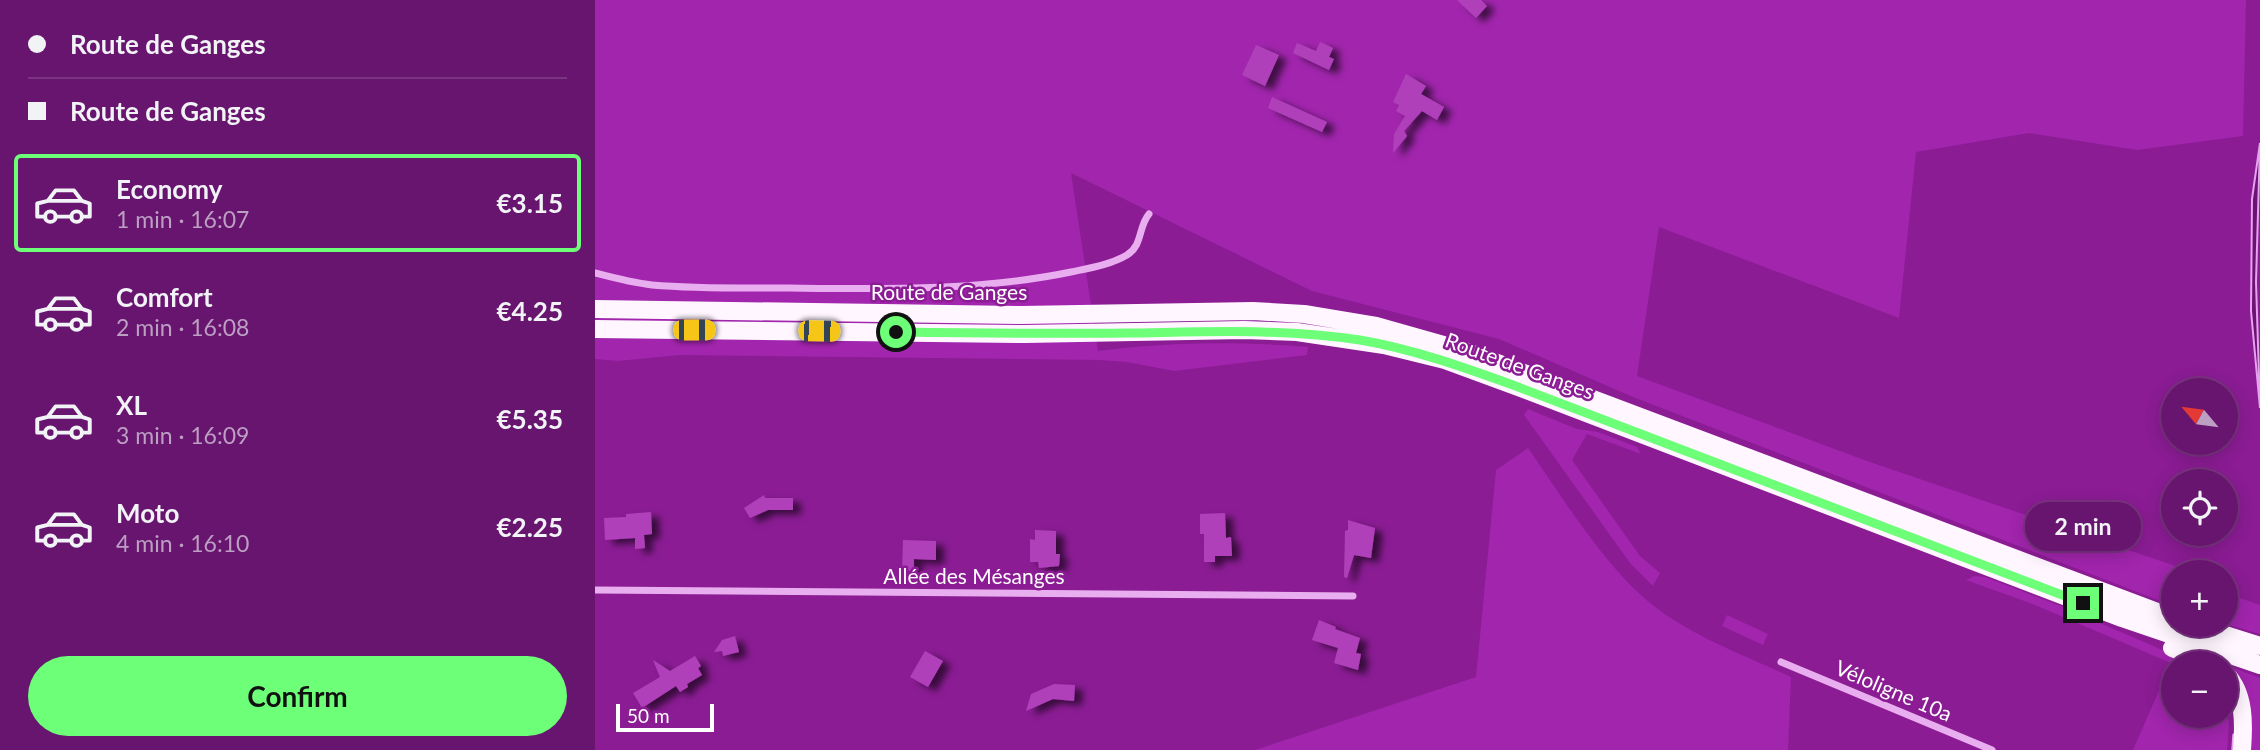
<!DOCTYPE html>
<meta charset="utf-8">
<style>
:root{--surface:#68156f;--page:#702277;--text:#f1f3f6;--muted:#bd9fc3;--line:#7b3482;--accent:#6cff77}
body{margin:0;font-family:Lato,sans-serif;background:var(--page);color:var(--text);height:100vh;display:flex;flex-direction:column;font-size:26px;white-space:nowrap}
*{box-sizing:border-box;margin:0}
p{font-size:23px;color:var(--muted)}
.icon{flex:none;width:38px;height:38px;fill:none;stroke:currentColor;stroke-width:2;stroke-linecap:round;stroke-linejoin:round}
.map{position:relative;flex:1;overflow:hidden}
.sheet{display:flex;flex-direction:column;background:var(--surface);width:595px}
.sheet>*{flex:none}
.top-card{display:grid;align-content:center;height:154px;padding:0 28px;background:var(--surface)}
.needle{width:46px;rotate:299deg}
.tools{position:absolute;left:1566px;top:378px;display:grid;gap:14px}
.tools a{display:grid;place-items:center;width:77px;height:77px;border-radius:50%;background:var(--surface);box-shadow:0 4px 18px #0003,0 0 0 2px var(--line);font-size:35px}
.scale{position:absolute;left:21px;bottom:18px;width:98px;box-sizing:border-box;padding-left:7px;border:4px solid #fff;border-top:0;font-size:19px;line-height:24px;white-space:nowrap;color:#fff;-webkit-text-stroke:5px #8b1c94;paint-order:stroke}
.end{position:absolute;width:32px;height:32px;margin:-16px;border:9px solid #6cff77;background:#111;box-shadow:0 0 0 4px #111}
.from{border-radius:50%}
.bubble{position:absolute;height:49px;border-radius:24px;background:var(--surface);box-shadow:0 4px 18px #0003,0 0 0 2px var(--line);font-size:23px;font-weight:700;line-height:49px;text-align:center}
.car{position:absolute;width:21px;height:42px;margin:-21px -10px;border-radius:9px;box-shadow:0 0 5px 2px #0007;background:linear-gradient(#f5c518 24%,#345 0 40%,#f5c518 0 76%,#345 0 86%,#f5c518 0)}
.top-card b{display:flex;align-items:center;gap:24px;height:66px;font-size:26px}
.top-card b+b{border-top:2px solid var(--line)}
.top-card i{width:18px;height:18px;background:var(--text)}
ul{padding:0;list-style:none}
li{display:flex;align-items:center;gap:21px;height:98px;margin:0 14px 10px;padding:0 14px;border:4px solid transparent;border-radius:7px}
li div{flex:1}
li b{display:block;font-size:26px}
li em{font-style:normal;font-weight:700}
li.selected{border-color:var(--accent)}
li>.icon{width:63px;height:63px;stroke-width:1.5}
.primary-button{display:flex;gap:14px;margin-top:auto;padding:14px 28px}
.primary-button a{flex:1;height:80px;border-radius:42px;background:var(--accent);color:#111;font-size:28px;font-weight:700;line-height:80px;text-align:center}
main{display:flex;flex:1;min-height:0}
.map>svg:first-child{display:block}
</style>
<main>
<section class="sheet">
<div class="top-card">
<b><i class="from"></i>Route de Ganges</b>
<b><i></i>Route de Ganges</b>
</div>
<ul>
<li class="selected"><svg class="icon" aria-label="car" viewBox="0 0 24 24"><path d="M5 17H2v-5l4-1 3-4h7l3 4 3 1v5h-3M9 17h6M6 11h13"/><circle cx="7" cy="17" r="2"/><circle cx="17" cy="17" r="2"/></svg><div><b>Economy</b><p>1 min · 16:07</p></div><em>€3.15</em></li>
<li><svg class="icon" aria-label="car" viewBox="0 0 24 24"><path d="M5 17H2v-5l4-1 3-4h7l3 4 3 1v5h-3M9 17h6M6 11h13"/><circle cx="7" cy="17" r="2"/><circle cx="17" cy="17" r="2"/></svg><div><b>Comfort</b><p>2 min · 16:08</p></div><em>€4.25</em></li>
<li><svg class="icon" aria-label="car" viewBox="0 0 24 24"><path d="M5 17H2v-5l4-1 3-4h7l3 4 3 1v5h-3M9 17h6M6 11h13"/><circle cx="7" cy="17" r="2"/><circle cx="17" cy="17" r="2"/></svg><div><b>XL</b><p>3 min · 16:09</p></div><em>€5.35</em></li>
<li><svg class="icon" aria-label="car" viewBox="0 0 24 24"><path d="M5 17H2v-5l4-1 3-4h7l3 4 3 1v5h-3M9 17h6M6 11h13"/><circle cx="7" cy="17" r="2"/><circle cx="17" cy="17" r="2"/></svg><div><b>Moto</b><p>4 min · 16:10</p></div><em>€2.25</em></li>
</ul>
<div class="primary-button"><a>Confirm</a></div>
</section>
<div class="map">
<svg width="1665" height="750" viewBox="0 0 1665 750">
<defs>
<filter id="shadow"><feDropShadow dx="8" dy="4.5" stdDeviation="3.5" flood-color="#0009"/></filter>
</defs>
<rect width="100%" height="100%" fill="#8b1c94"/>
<path fill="#a125ad" d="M0,0H1651L1648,136L1542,150L1434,133L1321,152L1304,318L1064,227L1042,376L1272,461L1598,572H1578V606L1576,605L1038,397L904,339L717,291L476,173L503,351C572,342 643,341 713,347L712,355L579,371L532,362L504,360L85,355L23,361L0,359Z
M933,409L982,429L1003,432L1042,447L1046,454L992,434L977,460L1045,556L1065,573L1058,586L1035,563L929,415Z
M933,448C968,498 1011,569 1059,606C1098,637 1152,656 1196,677L1193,750H660L881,677L901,470Z
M1379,576L1390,577L1463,605L1598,663H1578V716H1631V699L1634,724L1632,750H1538L1576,663L1435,603L1371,580Z
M1631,593L1665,605V634L1631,624Z
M1132,615L1173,634L1168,645L1127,626Z
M1631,665L1665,678V750H1652Z"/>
<path fill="#6c1372" stroke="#e9a1f1" stroke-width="2" d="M1665,143L1661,282L1665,408L1656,311L1657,199Z"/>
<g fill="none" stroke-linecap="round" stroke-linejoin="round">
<path stroke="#e9a1f1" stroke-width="3.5" d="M1638,750L1639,735"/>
</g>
<path fill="#af40ba" filter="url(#shadow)" d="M862,0H886L892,6L881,18Z
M725,42L738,48L734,57L739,59L734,70L698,53L702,43L721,51Z
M661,45L684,55L670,86L647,75Z
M811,74L831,86L826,94L849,107L842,120L827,111L809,131L812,136L798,153L799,134L810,116L801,111L804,105L798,102Z
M677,97L732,122L727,132L673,108Z
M169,495L170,498H198V510H173L155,518L149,508Z
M56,512L57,534L49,535L50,548L40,549V538L10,540L9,518L31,517V514Z
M630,513L631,538L636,537L637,556H620V562H609V534H605V514Z
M753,520L780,528L776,558L759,555L752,578L749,577L750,531L753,530Z
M440,530L461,531V554H465L464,566L444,568L443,562H435V539L440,540Z
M308,540L341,541V560L319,559V571H307Z
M724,620L741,627L740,629L765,638L761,653L766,654L763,670L739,663L743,648L717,640Z
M140,636L144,652L128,656L127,651L119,652L127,640Z
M330,651L348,661L333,687L315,677Z
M100,656L106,666L103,668L107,675L92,684L93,687L85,692L81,686L47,708L38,693L65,677L58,660L75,671Z
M459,684L480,685L479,701L458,699L431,711L436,694Z"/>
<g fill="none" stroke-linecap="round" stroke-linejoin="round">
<path stroke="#e9aeef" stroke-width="7" d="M0,273C19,278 38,283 57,285C103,289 150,288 195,288C290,289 384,291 476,272C495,268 515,265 532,255C548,245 543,227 554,214
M0,590L758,596
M1186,662L1397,750"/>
<path stroke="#fff6ff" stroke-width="18" d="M0,309L426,315L658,311L709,314L781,326L873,352L1578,618
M0,329L430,334L649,330L702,332L789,345L850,360L918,385L1527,618L1665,665
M1599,625L1665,646
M1577,648L1615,663
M1631,674C1650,694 1649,724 1647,750"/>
</g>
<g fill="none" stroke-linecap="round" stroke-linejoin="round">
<path stroke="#6cff77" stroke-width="9" d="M301,332C378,333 454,334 531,333C609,332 687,328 765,340C818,349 868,367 918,385L1488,603"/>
</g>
<g text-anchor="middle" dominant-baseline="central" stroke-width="5" stroke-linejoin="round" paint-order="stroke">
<g font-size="21" fill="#fff" stroke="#8b1c94">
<text x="354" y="291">Route de Ganges</text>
<text transform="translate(925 365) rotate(20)">Route de Ganges</text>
<text x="379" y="575">Allée des Mésanges</text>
<text transform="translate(1299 690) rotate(23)">Véloligne 10a</text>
</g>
</g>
</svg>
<div class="tools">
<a><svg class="needle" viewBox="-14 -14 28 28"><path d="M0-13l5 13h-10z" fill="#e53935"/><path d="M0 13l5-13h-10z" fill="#bd9fc3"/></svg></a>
<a><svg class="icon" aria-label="locate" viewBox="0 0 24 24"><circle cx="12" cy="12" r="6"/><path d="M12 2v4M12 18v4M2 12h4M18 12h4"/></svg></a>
<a>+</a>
<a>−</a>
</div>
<div class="scale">50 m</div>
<i class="end from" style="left:301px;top:332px"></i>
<i class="end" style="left:1488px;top:603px"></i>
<div class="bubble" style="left:1430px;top:502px;width:116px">2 min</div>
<i class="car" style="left:99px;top:330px;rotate:90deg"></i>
<i class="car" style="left:224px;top:331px;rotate:91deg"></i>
</div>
</main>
